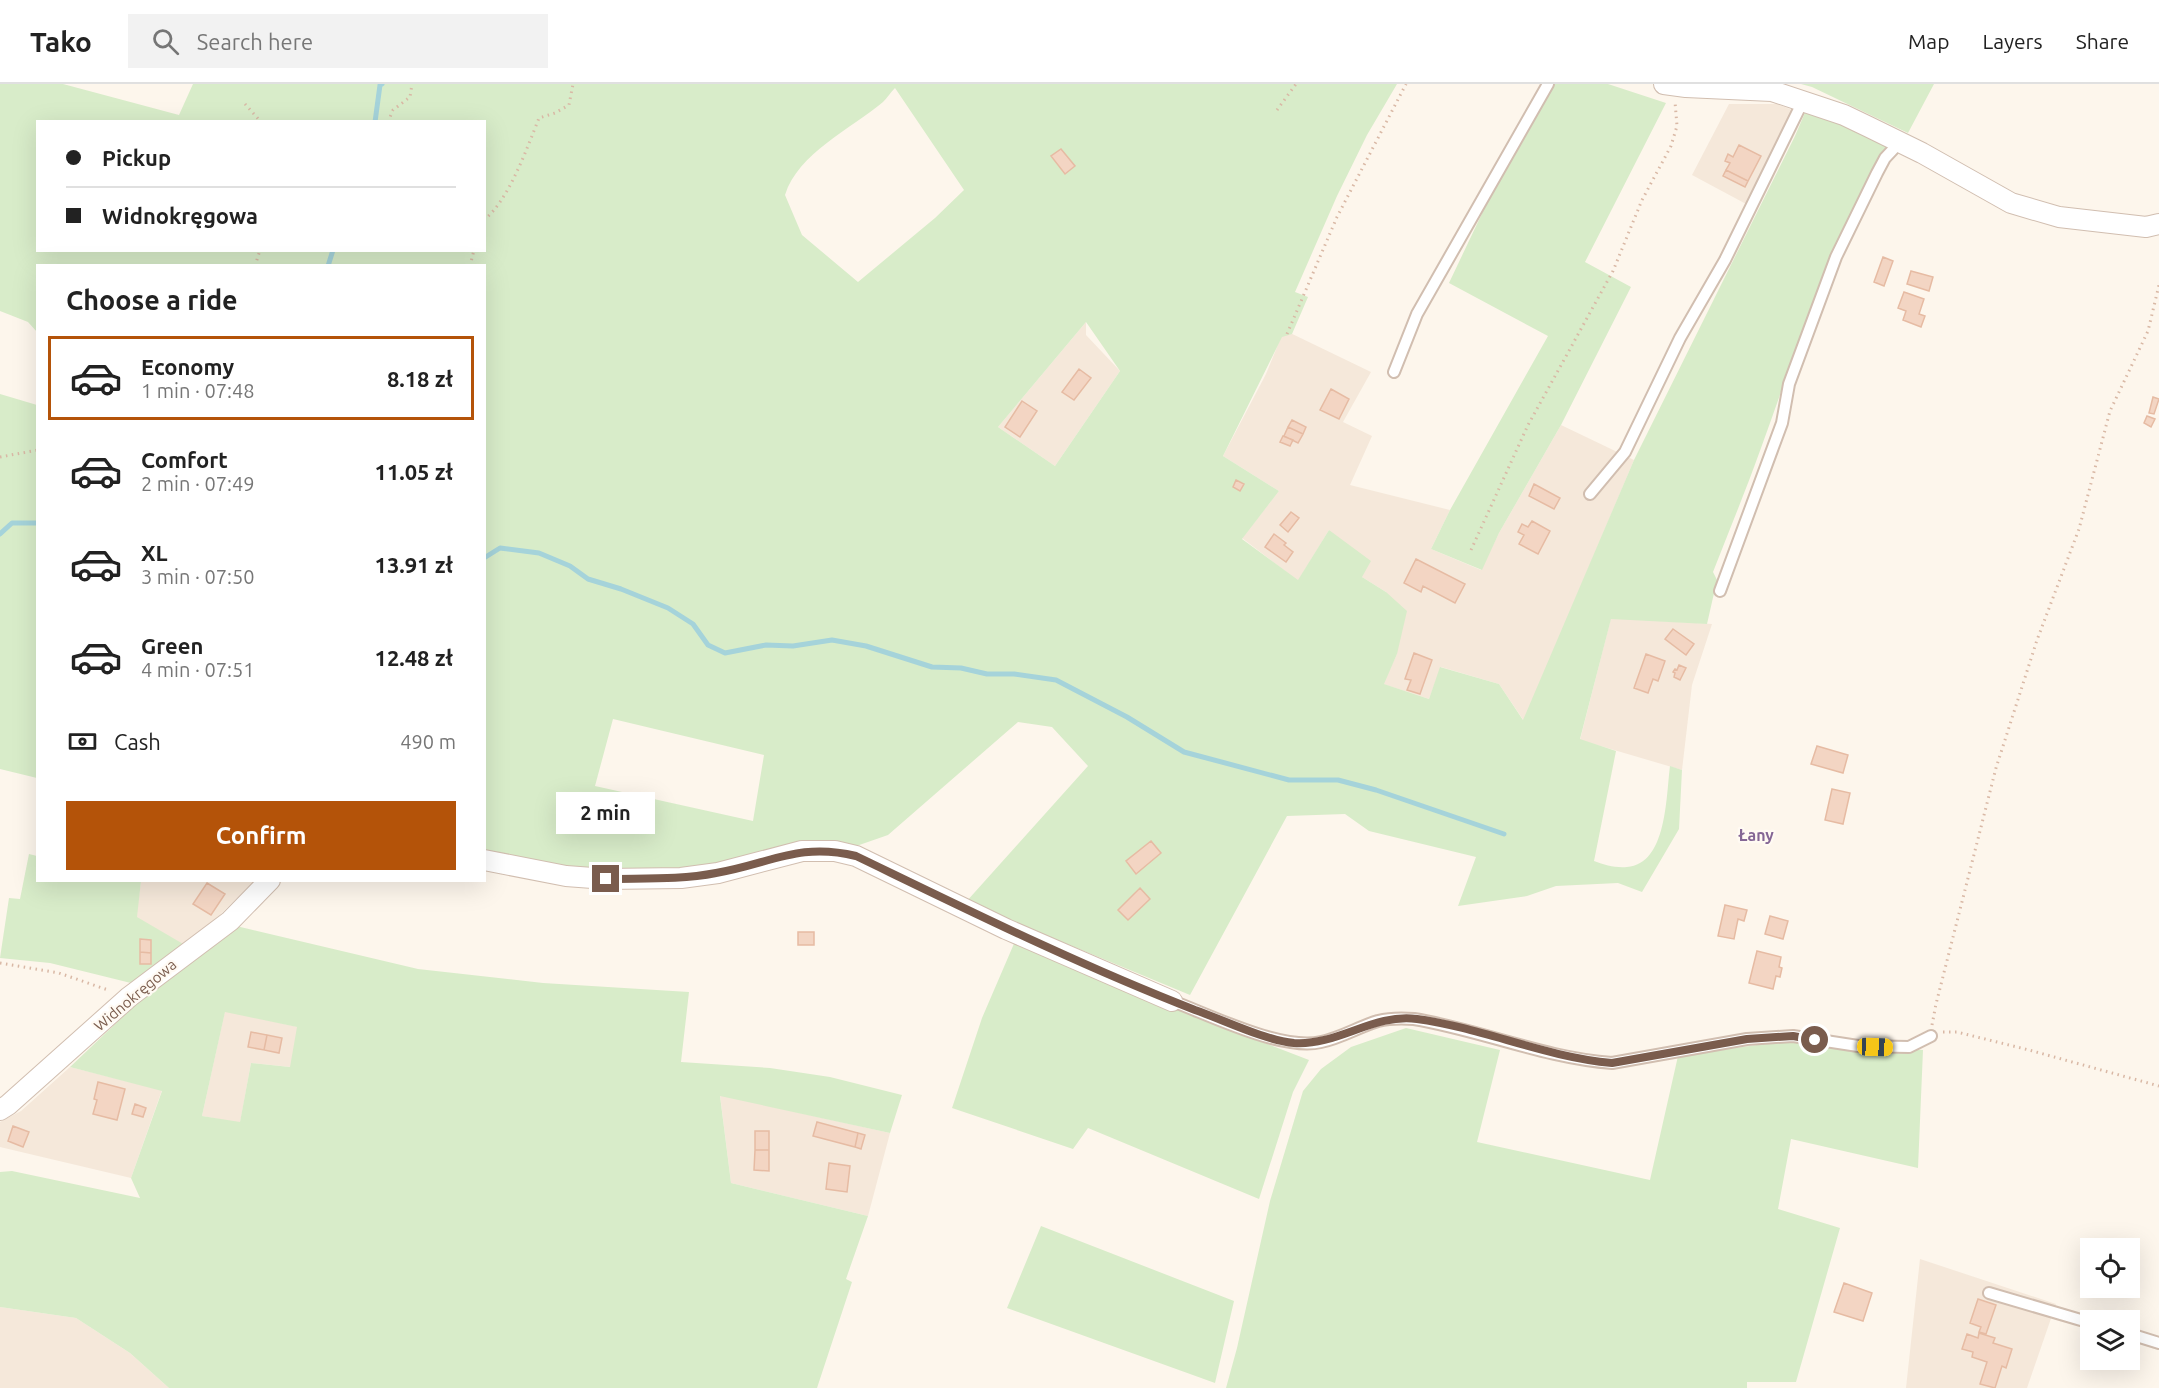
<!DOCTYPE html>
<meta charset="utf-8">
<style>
:root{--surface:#fff;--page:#f2f2f2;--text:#222;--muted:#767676;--line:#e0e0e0;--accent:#b45309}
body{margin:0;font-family:Ubuntu,sans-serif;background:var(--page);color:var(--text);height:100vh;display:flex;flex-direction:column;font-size:22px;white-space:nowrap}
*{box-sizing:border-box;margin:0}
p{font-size:20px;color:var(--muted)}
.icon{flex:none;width:33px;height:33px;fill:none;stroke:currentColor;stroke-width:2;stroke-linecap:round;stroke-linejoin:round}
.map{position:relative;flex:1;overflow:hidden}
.drawer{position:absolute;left:36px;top:180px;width:450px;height:618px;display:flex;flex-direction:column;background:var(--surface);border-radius:0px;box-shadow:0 6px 24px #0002}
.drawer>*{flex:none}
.banner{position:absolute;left:36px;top:36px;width:450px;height:132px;border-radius:0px;box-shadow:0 6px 24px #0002;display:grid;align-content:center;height:132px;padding:0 30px;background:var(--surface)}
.tools{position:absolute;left:2080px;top:1154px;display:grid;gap:12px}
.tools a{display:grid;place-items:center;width:60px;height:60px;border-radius:0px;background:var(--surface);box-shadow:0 6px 24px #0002;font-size:30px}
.end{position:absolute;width:27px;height:27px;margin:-14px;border:8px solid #7a5c4d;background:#fff;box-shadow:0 0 0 3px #fff}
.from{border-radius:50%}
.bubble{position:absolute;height:42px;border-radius:0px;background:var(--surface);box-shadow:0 6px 24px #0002;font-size:20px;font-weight:700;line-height:42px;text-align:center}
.car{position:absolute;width:18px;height:36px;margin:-18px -9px;border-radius:8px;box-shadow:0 0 4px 2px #0007;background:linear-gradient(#f5c518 24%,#345 0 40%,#f5c518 0 76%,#345 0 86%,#f5c518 0)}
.banner b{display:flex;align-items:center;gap:21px;height:57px;font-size:22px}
.banner b+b{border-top:2px solid var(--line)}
.banner i{width:15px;height:15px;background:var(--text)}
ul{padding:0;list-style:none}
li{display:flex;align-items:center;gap:18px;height:84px;margin:0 12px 9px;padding:0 18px;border:3px solid transparent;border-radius:0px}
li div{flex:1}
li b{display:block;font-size:22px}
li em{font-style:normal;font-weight:700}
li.on{border-color:var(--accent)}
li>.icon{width:54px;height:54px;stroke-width:1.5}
h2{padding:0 30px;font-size:27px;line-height:72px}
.pay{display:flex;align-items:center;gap:15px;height:66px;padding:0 30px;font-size:22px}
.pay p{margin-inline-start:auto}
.primary-button{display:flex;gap:12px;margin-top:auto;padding:12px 30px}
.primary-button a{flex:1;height:69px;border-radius:0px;background:var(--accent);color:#fff;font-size:24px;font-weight:700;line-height:69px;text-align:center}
header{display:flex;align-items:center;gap:36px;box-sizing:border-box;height:84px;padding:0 30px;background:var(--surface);border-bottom:2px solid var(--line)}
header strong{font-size:28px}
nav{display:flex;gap:33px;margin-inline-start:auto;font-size:21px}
.search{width:420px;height:54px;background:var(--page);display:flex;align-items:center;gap:15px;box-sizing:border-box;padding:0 21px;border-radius:0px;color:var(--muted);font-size:22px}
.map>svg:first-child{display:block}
</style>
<header>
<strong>Tako</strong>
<div class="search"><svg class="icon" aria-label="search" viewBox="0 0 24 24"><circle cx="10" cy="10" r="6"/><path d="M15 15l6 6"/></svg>Search here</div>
<nav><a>Map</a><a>Layers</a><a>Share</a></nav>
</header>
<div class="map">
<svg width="2159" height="1304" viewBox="0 0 2159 1304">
<rect width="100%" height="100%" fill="#fdf6ec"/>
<path fill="#f5e8da" d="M1729,20H1777L1795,27L1748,121L1692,91Z
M1086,238V251L1120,287L1055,382L998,343Z
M1284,246L1371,288L1343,338L1372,352L1350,401L1450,426L1431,465L1481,486L1499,449L1561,341L1634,376L1524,637L1499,600L1441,583L1429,615L1383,600L1397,570L1386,508L1362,493L1329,446L1298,497L1242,454L1279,407L1223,372L1266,290Z
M1611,534L1712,540L1692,601L1682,686L1580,656Z
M141,797H254L187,863L136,833Z
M225,927L298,943L291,983L251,979L240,1039L202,1032Z
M70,983L162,1006L131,1094L0,1063V1038L21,1027Z
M720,1011L890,1049L868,1132L731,1099Z
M1920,1175L2056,1220L2027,1304H1906Z
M0,1223L76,1234L130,1269L169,1304H0Z"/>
<path fill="#d8ecc9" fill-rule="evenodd" d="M0,0H63L179,31L193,0H1397L1367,51L1337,112L1295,208L1308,213L1292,250L1282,253L1223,372L1279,407L1242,455L1298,496L1329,446L1371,477L1362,493L1386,508L1407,527L1397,570L1384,600L1429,615L1440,583L1499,600L1523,636L1634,376L1795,52L1807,24L1888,61C1831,155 1798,262 1761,364C1746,406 1729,447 1713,488L1717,496L1707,540L1611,535L1580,655L1616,667L1594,777C1605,781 1615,784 1627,783C1667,780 1666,713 1670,682L1682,686L1679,745L1642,808L1618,799L1556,802L1527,812L1458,822L1476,773L1369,747L1345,730L1287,732L1190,911L966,818L1088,682L1052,643L1018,638L888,751L842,767L694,787L577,788L485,771L484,182H38L37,248L28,238L0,227ZM895,4L964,106L935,134L858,198L802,151L785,111C798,69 851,45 883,18C887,14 891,8 895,4ZM38,38H484V166H38ZM1086,238L1120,287L1055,382L998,343ZM613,635L764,671L753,737L595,702Z
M1554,0H1608L1666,19L1585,178L1631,203L1561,341L1499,449L1482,486L1431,465L1450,426L1548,252L1449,199L1487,119Z
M1801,0H1934L1908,49L1812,3Z
M0,310L37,321V694L0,685Z
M29,770L37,772L38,796L141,797L137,833L202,871L228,840L418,885L543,899L689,908L681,978L770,984L830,993L902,1011L890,1049L720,1012L731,1099L868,1132L846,1195L852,1198L817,1304H169L130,1269L76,1234L0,1223V1088L12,1087L140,1114L131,1094L162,1007L70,983L151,906L139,901L50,879L0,874L9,814L20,815ZM225,928L297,943L290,983L251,979L240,1038L202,1032Z
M1016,855L1148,914L1309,976L1293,1008L1259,1115L1088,1044L1073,1065L952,1024L982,934Z
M1406,944L1500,966L1477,1058L1650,1096L1678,972L1792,956L1923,966L1918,1084L1791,1055L1778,1125L1840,1144L1796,1298H1747V1304H1226L1237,1264L1270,1117L1303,1007L1321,985L1351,963Z
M1041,1142L1234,1217L1215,1299L1007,1224Z"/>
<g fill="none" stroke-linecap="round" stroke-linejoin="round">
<path stroke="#a5d3da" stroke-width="5" d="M375,38L380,1L382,0
M328,182L333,166
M0,450L12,439H38
M484,474L500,464L539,469L570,482L588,495L621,505L668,524L693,540L708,561L725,569L766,561L793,562L832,556L866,562L932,583L961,584L987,590H1014L1056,596L1127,633L1184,668L1289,696H1338L1376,706L1504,750"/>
</g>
<path fill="#f3d5c3" stroke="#e6bba3" stroke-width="1.5" d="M1739,61L1761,72L1748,97L1726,86L1730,79L1725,77L1728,70L1733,73Z
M1061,65L1075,82L1065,90L1051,72Z
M1726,86L1748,97L1745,103L1723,92Z
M1883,173L1893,177L1884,202L1874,198Z
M1911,187L1933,193L1929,207L1907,200Z
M1904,208L1924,215L1919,230L1925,232L1921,243L1903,236L1906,227L1898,224Z
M1079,285L1091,294L1074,316L1062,308Z
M1331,305L1349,315L1339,335L1320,326Z
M2153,313L2159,315L2154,330L2149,329Z
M1022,317L1037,327L1020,353L1005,343Z
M2147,332L2155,335L2151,343L2144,339Z
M1292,336L1306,343L1303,350L1288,343Z
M1288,343L1303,350L1298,359L1284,352Z
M1283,352L1293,356L1290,362L1280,358Z
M1236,396L1244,400L1240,407L1233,403Z
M1534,400L1560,414L1554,425L1529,412Z
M1291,428L1299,434L1288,448L1280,441Z
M1532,437L1550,447L1538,470L1519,460L1524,451L1518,448L1522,440L1528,443Z
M1274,450L1286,459L1284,461L1293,468L1286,478L1265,463Z
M1416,475L1465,500L1455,519L1423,502L1421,508L1404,499Z
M1673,545L1694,560L1686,571L1665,555Z
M1414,569L1432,576L1420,610L1407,606L1411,596L1405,595Z
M1646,570L1665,577L1658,597L1653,595L1648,609L1634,604Z
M1679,581L1686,584L1680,596L1674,593L1675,589L1673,588L1675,585L1677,586Z
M1817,662L1848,671L1843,689L1811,680Z
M1832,705L1850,709L1843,740L1825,736Z
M1151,757L1161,769L1136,790L1126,777Z
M207,799L225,810L211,831L193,820Z
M1140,804L1150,815L1128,836L1118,826Z
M1725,821L1747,826L1744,837L1738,835L1734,855L1718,852Z
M1770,832L1788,837L1783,855L1765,850Z
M798,848H814V861H798Z
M140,855L151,856V869L140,868Z
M1757,867L1781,873L1779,883L1782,884L1780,893L1776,892L1773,905L1749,899Z
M140,868L151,869V880H140Z
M251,948L267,951L264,966L248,963Z
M267,951L282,954L279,969L264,966Z
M98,998L125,1005L117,1036L93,1030L97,1016L94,1015Z
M135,1020L146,1024L143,1033L132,1030Z
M817,1038L858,1049L855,1063L813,1052Z
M13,1042L29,1048L23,1063L8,1057Z
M755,1047H769V1066H755Z
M858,1049L865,1051L861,1065L855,1063Z
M755,1066H769V1087L754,1086Z
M829,1079L850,1082L847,1108L826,1105Z
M1844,1199L1872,1209L1863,1237L1834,1228Z
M1978,1215L1996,1221L1986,1250L1979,1248L1981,1243L1970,1239Z
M1979,1249L1995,1254L1993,1259L2012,1265L2006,1284L2002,1282L1995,1304L1980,1300L1987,1278L1972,1273L1973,1268L1962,1265L1967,1250L1978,1254Z"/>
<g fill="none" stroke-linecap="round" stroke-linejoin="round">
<defs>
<path id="service" d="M1394,288L1417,230L1548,0
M1590,410L1625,368L1680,254L1725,176L1803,17
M1720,507L1782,339L1789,300L1836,173L1877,89L1885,74L1900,58
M1172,917C1210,931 1281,967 1321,958C1341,954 1358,943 1378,937C1390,934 1402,934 1414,935C1481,946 1544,974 1612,979L1747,955L1793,952L1858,962L1909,963L1931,952
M1989,1209L2091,1239
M2130,1250L2159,1259"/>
<path id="minor" d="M1664,0L1686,3L1772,7L1844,31L1869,43L1922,69L2011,119L2059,133L2146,143L2159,140
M484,776L566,792L606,795L681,794L718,789L802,767H835L856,772L1006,845L1172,917
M0,1026L8,1021L129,913L230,837L270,796"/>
</defs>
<use href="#service" stroke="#d1beb0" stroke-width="14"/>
<use href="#minor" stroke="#d1beb0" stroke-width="22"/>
<path stroke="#d9b8a5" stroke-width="3" stroke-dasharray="1.5 4.5" stroke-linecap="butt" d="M245,20L261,38
M1277,26L1296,0
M388,38L393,26L410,13L412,0
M484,136C509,116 527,64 539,34L555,29L569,21L573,0
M255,182L260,166
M470,182L474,166
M1287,250L1337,133L1406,0
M0,373L38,366
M1471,466L1528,341L1613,187L1642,116L1671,62L1677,42L1675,18
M0,879L59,889L108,906
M1932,941L1936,920L1996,684L2037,556L2079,445L2110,327L2148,247L2159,201
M1943,948H1957L2029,966L2159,1002"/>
<use href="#service" stroke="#fff" stroke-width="10"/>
<use href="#minor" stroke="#fff" stroke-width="20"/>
</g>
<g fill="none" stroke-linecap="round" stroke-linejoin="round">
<path stroke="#7a5c4d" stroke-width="8" d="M606,795C643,794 680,796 716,789C770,780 798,758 856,772C968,826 1079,881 1195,926C1224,936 1264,956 1294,959C1338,962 1373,929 1417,935C1483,944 1545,973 1612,979L1747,955L1793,952L1815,956"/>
</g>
<g text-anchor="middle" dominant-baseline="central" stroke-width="4.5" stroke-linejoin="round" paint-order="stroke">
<g font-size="15" fill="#7a5c4d" stroke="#fffaf3">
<text transform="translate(135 911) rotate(-40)">Widnokręgowa</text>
</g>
<g font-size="16" font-weight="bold" fill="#846695" stroke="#fffaf3">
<text x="1756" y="751">Łany</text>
</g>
</g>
</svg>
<div class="tools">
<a><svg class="icon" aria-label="locate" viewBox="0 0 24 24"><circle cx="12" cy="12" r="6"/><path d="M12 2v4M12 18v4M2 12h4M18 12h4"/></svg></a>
<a><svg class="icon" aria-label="layers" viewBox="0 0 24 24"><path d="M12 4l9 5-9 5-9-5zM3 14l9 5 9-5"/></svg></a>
</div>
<i class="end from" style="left:1815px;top:956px"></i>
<i class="end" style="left:606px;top:795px"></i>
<div class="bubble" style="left:556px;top:708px;width:99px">2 min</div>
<i class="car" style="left:1875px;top:963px;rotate:92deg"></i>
<div class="banner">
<b><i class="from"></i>Pickup</b>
<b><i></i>Widnokręgowa</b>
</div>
<section class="drawer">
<h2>Choose a ride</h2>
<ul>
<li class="on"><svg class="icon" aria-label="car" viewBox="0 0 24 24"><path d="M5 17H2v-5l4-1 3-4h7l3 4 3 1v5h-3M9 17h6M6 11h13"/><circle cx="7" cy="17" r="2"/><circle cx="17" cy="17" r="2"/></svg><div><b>Economy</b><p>1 min · 07:48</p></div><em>8.18 zł</em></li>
<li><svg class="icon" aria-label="car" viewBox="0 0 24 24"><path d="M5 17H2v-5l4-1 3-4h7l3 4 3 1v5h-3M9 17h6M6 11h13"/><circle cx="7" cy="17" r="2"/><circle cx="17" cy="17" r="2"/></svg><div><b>Comfort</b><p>2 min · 07:49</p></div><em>11.05 zł</em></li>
<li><svg class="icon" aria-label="car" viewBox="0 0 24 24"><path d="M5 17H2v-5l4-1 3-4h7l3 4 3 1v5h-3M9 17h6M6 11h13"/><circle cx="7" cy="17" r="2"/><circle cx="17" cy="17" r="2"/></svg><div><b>XL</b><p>3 min · 07:50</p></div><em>13.91 zł</em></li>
<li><svg class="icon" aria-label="car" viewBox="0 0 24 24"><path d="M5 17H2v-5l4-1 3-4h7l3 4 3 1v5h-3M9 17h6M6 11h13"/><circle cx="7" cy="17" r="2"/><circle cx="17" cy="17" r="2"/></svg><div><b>Green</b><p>4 min · 07:51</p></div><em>12.48 zł</em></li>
</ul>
<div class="pay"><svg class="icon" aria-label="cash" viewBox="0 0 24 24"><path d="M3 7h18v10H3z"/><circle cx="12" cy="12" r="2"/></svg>Cash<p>490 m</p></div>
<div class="primary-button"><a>Confirm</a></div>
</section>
</div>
